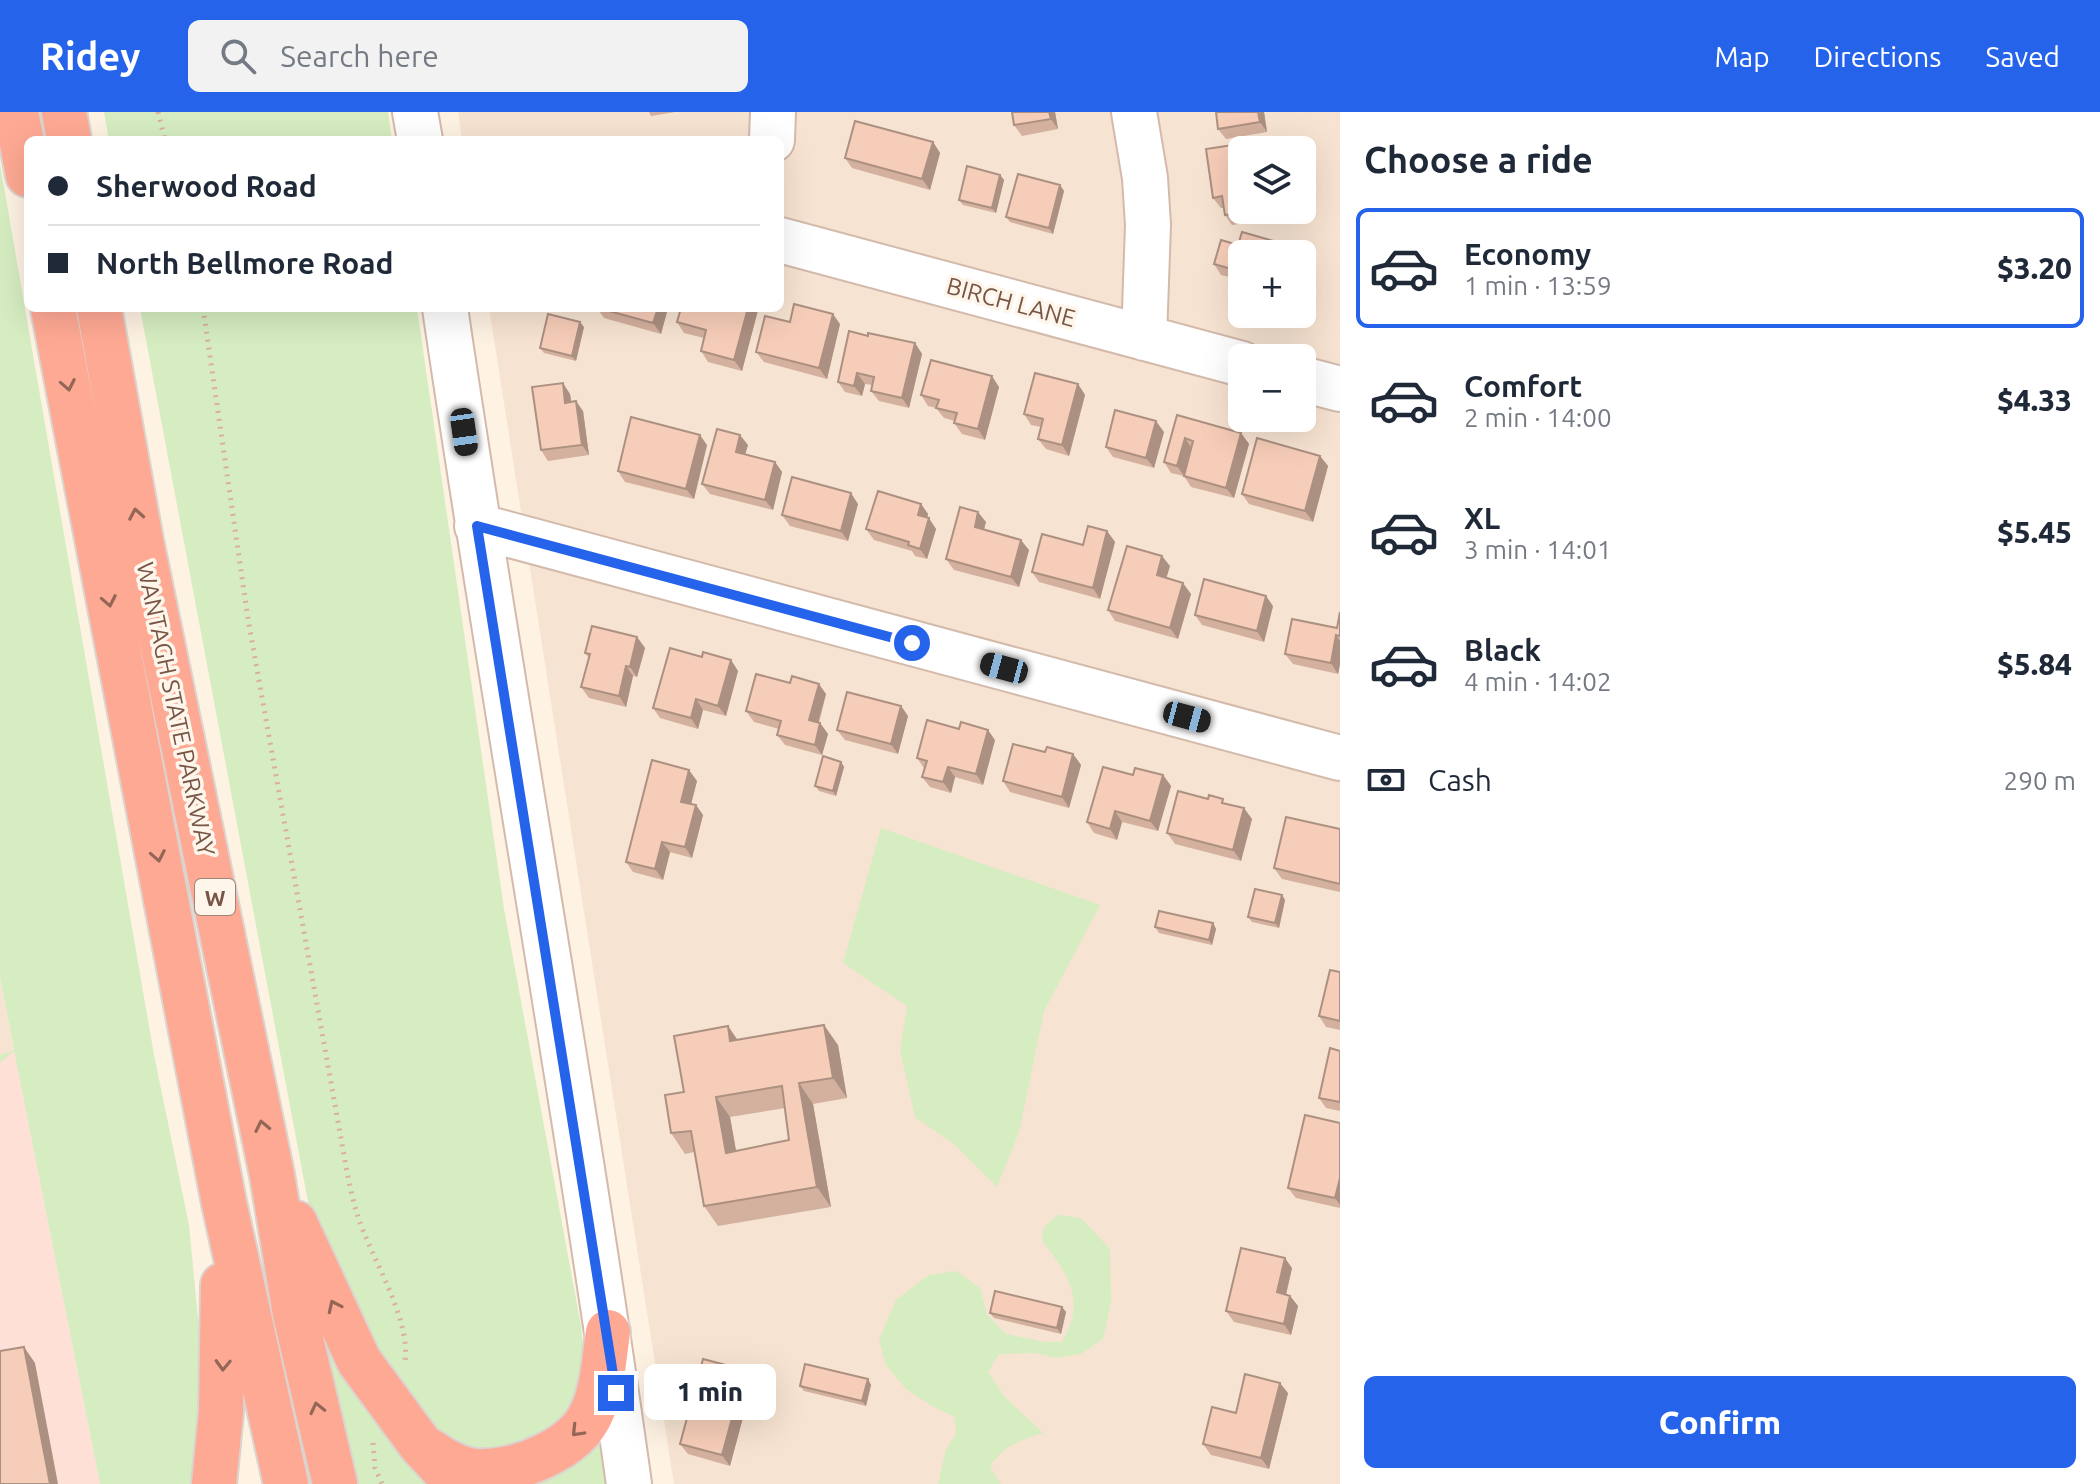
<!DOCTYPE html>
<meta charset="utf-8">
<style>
:root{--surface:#fff;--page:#f2f2f3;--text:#1f2937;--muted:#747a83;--line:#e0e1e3;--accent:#2563eb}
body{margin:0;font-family:Ubuntu,sans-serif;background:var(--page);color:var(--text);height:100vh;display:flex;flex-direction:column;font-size:30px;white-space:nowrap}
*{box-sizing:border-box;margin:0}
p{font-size:26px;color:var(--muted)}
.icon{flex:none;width:44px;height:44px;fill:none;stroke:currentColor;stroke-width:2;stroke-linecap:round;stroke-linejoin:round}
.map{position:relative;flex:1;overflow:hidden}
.drawer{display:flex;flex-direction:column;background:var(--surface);width:760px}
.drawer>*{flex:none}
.banner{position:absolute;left:24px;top:24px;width:760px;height:176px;border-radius:12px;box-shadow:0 8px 32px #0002;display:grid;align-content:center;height:176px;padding:0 24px;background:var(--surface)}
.fabs{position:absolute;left:1228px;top:24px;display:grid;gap:16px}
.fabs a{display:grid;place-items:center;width:88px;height:88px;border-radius:12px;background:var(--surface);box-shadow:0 8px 32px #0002;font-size:40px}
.end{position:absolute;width:36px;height:36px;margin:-18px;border:10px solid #2563eb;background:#fff;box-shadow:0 0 0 4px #fff}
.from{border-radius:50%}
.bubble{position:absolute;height:56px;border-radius:12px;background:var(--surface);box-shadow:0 8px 32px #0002;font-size:26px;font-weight:800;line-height:56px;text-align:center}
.car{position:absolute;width:24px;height:48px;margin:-24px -12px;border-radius:10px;box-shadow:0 0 6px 2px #0007;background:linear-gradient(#222 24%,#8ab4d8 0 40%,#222 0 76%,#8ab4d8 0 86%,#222 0)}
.banner b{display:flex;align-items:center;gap:28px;height:76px;font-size:30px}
.banner b+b{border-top:2px solid var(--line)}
.banner i{width:20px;height:20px;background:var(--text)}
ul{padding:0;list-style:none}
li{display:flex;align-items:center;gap:24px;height:120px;margin:0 16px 12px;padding:0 8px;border:4px solid transparent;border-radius:12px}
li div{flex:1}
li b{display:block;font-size:30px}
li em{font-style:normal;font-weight:800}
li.selected{border-color:var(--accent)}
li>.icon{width:72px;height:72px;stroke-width:1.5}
h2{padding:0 24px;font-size:36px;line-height:96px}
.pay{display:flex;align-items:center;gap:20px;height:88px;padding:0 24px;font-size:30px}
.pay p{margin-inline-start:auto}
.button{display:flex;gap:16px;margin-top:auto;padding:16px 24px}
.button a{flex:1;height:92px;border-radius:12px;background:var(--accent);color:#fff;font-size:32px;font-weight:800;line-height:92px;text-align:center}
header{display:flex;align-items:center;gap:48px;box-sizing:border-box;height:112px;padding:0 40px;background:var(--accent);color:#fff}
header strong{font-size:38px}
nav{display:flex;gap:44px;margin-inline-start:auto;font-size:28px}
.search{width:560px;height:72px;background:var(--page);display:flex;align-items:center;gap:20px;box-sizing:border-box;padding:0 28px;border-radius:12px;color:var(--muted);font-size:30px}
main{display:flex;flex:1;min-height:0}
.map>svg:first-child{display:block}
</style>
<header>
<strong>Ridey</strong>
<div class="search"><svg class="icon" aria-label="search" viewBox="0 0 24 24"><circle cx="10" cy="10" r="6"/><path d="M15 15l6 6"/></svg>Search here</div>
<nav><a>Map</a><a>Directions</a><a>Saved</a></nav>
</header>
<main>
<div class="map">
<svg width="1340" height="1372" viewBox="0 0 1340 1372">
<rect width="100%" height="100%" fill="#fef2e3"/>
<path fill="#f7e3d1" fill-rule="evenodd" d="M458,0H1340V1372H674L489,196H780V28H462ZM1242,38H1302V98H1242ZM1242,142H1302V202H1242ZM1242,246H1302V306H1242Z
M0,866L14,939L0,951Z"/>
<path fill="#ffe0d6" d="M14,939L100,1372H0V951Z"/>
<path fill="#d5edc0" d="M104,0H388L392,28H109Z
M0,52L154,943L189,1113L203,1259L197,1372H100L14,939L0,951V943L14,938L0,866Z
M140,196H417L504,797L581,1214L585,1258L576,1289L553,1318L512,1337L468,1335L427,1316L380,1255L309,1095Z
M881,716L1100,793L1044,899L1019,1020L997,1075L954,1032L915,1005L900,938L907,894L843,851Z
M1057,1103L1081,1106L1110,1137L1111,1190L1103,1227L1081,1242L1057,1246L1034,1241L999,1242L988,1260L1004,1284L1043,1321C1020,1328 1003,1334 990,1355L1001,1372H938L946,1337L956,1322L955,1305L932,1294L906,1277L886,1253L879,1228L896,1188L929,1163L956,1159L980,1176L987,1203L1006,1222L1045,1230H1062C1087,1188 1068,1163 1042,1128L1044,1115Z
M335,1239L429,1372H355L326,1244Z
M594,1324L599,1332L608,1372H499Z"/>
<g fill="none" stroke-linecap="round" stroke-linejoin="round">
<defs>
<path id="minor" d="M415,0L420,28
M1134,0L1145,66L1148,113L1144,226
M772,28L773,0
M780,128L1242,252
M445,196C503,589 574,979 629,1372
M1302,267L1340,277
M477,414L1340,646"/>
<path id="highway" d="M16,0L28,63
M64,0L69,28
M53,196L224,1091L286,1372
M99,196L141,429L272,1063L295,1202L335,1372
M295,1111L359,1249L420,1332L457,1372
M430,1339C443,1348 458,1357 475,1359C514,1362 576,1338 592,1300C603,1276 604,1247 608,1220
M214,1372L221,1300L223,1173"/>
</defs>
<use href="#minor" stroke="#d3baab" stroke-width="48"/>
<use href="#highway" stroke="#dcd3cf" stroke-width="48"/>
<path stroke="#dbb09b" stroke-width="5" stroke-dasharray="2 6" stroke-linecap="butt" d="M158,0L165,28
M203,196L248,507L347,1060C350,1074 353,1089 357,1102C370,1144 411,1206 405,1249
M373,1331L375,1356L382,1372"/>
<use href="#minor" stroke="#fff" stroke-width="44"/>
<use href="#highway" stroke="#fea994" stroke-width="44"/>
</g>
<path fill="#d4b09e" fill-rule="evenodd" d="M649,0H675L651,4Z
M1012,0H1055L1058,17L1022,24L1014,13Z
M1264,0L1267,20L1226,27L1218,17Z
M1266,28L1242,98H1269L1271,107L1232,113L1225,103L1224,96H1221L1213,86Z
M933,30L940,41L930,78L852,56L845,46Z
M1000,63L1004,68L996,101L963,93L959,88Z
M1060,73L1064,79L1053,122L1010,110L1006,105Z
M1284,132L1291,142H1242V168L1221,163L1214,152L1238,133Z
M597,196H668L661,222L604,206Z
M681,196H756L758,198L742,259L708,250L701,239L704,226L684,221L677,210Z
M790,210L840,212L827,267L764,250L756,240Z
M584,215L576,249L544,241L540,236Z
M868,224L915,231L922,242L909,296L879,289L871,279L873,273L865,272L862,284L845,280L838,270Z
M1078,272L1085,283L1069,344L1046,337L1038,327L1041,315L1031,313L1024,302Z
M999,275L985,328L962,322L954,311L955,309L944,306L936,296L928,294L921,283Z
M570,282L571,290L583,299L589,343L548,349L541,338Z
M1177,303L1241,321L1249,332L1234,386L1191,375L1184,364L1171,361L1164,350Z
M1164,320L1154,356L1113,345L1106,335Z
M707,333L694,387L625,370L618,359Z
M748,333L745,342L775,350L782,360L773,398L710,382L702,372Z
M1320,344L1328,354L1313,410L1249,392L1242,382Z
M858,392L848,429L790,414L782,403Z
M921,392L928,402L927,406L936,417L927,447L915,444L912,439L874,428L866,417Z
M986,410L984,417L1029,438L1019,475L954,458L946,447Z
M1107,419L1115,430L1100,487L1039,470L1032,460Z
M1170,454L1166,466L1191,482L1178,527L1115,509L1108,498Z
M1273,494L1264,530L1202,513L1195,503Z
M1340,500V552L1338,562L1293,552L1285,542L1337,516Z
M637,525L645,536L637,565L633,564L626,595L589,586L581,575L589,546L585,541Z
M702,545L731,548L738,559L726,604L703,598L698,617L660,606L653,596Z
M790,571L826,582L819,611H820L828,622L822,643L785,633L777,623L779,617L754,610L746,599Z
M901,594L908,604L898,642L845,628L837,618Z
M995,628L983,673L955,665L951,681L930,675L922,665L924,656L917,646Z
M1045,640L1073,642L1081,653L1069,696L1010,680L1003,669Z
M841,650L844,655L836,684L819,679L815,674Z
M1133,663H1163L1171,674L1158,719L1122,710L1117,728L1094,721L1087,710Z
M697,669L691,692L696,693L703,703L692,746L670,740L663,768L633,760L626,750Z
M1227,692L1252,707L1241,749L1175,732L1167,721Z
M1340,717V780L1282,767L1274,756Z
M1282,783L1285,788L1279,816L1252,810L1248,805Z
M1213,811L1216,817L1212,833L1159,821L1155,815Z
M1340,860V918L1326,915L1319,904Z
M728,914L737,927L838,933L847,986L813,992L831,1095L718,1114L704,1094L694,1040L685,1042L671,1021L684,980ZM785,996L789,1028L736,1039L730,1005Z
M1340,939V999L1326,996L1319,986Z
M1340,1011V1096L1296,1086L1288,1076Z
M1292,1156L1286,1183L1290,1184L1298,1194L1291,1223L1234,1210L1226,1199Z
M1062,1195L1066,1200L1061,1222L994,1206L990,1201Z
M868,1267L871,1273L866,1294L804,1279L800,1274Z
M753,1268L730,1354L688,1342L680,1332Z
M1288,1281L1269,1357L1211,1343L1203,1332Z"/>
<path fill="#ac9081" d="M1049,0H1055L1058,17L1051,7Z
M1258,0H1264L1267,20L1260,10Z
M1266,28L1273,38H1268Z
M933,30L940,41L930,78L922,67Z
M1000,63L1004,68L996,101L992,96Z
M1060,73L1064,79L1053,122L1049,116Z
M1264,98H1269L1271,107Z
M1284,132L1291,142H1281Z
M658,196H668L661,222L653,211Z
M748,196H756L758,198L742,259L734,248Z
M833,202L840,212L827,267L819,256Z
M580,210L584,215L576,249L572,244Z
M915,231L922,242L909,296L902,286Z
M857,261L865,272L862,284L854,274Z
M992,264L999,275L985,328L978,317Z
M563,271L570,282L573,301L565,291Z
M1078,272L1085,283L1069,344L1062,333Z
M576,289L583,299L589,343L582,333Z
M1156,309L1164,320L1154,356L1146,346Z
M1241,321L1249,332L1234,386L1226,376Z
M700,323L707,333L694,387L686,377Z
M740,323L748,333L743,350L736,340Z
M1185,326L1192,337L1184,364L1177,354Z
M1320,344L1328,354L1313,410L1305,399Z
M775,350L782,360L773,398L765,388Z
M851,381L858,392L848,429L841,419Z
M921,392L928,402L925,414L918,403Z
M978,400L986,410L982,425L975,415Z
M929,406L936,417L927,447L920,437Z
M1107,419L1115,430L1100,487L1093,476Z
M1021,428L1029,438L1019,475L1011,465Z
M1162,444L1170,454L1164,474L1157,463Z
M1183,471L1191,482L1178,527L1170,516Z
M1266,484L1273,494L1264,530L1257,519Z
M1336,523L1340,529V552L1338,562L1331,551Z
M637,525L645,536L637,565L630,555Z
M731,548L738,559L726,604L718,594Z
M626,554L633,564L626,595L619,584Z
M819,572L826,582L816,618L809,608Z
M696,587L703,598L698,617L691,606Z
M901,594L908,604L898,642L891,632Z
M820,611L828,622L822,643L815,633Z
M988,618L995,628L983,673L976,662Z
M1073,642L1081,653L1069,696L1062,685Z
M841,650L844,655L836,684L833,679Z
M948,655L955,665L951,681L943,670Z
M689,658L697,669L689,700L681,690Z
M1163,663L1171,674L1158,719L1150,709Z
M696,693L703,703L692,746L685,735Z
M1244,696L1252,707L1241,749L1233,738Z
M1115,699L1122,710L1117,728L1110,717Z
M662,730L670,740L663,768L655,757Z
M1282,783L1285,788L1279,816L1275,811Z
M1213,811L1216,817L1212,833L1209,828Z
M824,913L838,933L847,986L833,966Z
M728,914L742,935L730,929Z
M799,971L813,992L831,1095L817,1075Z
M716,985L730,1005L740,1061L726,1041Z
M1340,1066V1093L1335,1086Z
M1285,1146L1292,1156L1284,1191L1277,1180Z
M1290,1184L1298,1194L1291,1223L1284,1212Z
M1062,1195L1066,1200L1061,1222L1057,1216Z
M24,1235L35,1251L58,1372H50Z
M745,1258L753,1268L730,1354L722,1343Z
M868,1267L871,1273L866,1294L862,1289Z
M1280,1271L1288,1281L1269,1357L1261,1346Z"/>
<path fill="#f6cdb8" stroke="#ac9081" stroke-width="2" fill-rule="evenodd" d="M1012,0H1049L1051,7L1014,13Z
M1216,0H1258L1260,10L1218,17Z
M855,9L933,30L922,67L845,46Z
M1266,28L1268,38H1242V98H1255L1225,103L1222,84L1213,86L1206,37Z
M967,54L1000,63L992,96L959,88Z
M1018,62L1060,73L1049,116L1006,105Z
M1242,120L1284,132L1281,142H1242V160L1214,152L1221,128L1238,133Z
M794,192L833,202L819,256L756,240L765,204L790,210Z
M598,196H658L653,211Z
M681,196H748L734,248L701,239L706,218L677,210Z
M548,202L580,210L572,244L540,236Z
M849,219L868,224V221L915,231L902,286L871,279L874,265L857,261L854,274L838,270Z
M931,248L992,264L978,317L954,311L957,301L936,296L939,288L921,283Z
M1035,261L1078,272L1062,333L1038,327L1043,307L1024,302Z
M563,271L565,291L576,289L582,333L541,338L532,275Z
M1115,298L1156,309L1146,346L1106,335Z
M1177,303L1241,321L1226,376L1184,364L1193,329L1185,326L1177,354L1164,350Z
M631,305L700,323L686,377L618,359Z
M717,317L740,323L736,340L775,350L765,388L702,372Z
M1257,326L1320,344L1305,399L1242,382Z
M792,365L851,381L841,419L782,403Z
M878,379L921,392L918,403L929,406L920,437L908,433L909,430L866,417Z
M960,395L978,400L975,415L1021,428L1011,465L946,447Z
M1088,414L1107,419L1093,476L1032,460L1042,422L1083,433Z
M1127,434L1162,444L1157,463L1183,471L1170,516L1108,498Z
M1204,467L1266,484L1257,519L1195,503Z
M1340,500V524L1336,523L1331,551L1285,542L1292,507L1337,516Z
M592,514L637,525L630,555L626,554L619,584L581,575L590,542L585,541Z
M670,536L702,545L703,540L731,548L718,594L696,587L691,606L653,596Z
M756,562L790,571L792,564L819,572L809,608L820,611L815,633L777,623L781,609L746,599Z
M847,580L901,594L891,632L837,618Z
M927,608L959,617L961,610L988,618L976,662L948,655L943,670L922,665L927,649L917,646Z
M1013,632L1045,640L1047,635L1073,642L1062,685L1003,669Z
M823,644L841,650L833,679L815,674Z
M652,648L689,658L681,690L696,693L685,735L662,730L655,757L626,750Z
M1103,655L1133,663L1135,656L1163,663L1150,709L1115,699L1110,717L1087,710Z
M1178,679L1208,687L1209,683L1223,687L1222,691L1244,696L1233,738L1167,721Z
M1286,705L1340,717V772L1274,756Z
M1255,777L1282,783L1275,811L1248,805Z
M1159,799L1213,811L1209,828L1155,815Z
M1330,858L1340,860V909L1319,904Z
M824,913L833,966L799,971L817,1075L704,1094L691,1019L671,1021L665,983L684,980L674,924L728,914L730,929ZM782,974L789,1028L726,1041L716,985Z
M1330,936L1340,939V990L1319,986Z
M1305,1003L1340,1011V1066L1335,1086L1288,1076Z
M1241,1136L1285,1146L1277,1180L1290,1184L1284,1212L1226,1199Z
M995,1179L1062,1195L1057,1216L990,1201Z
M24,1235L50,1372H0V1239Z
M703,1247L745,1258L722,1343L680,1332Z
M805,1252L868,1267L862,1289L800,1274Z
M1245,1262L1280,1271L1261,1346L1203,1332L1212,1295L1236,1301Z"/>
<defs><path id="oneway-chevron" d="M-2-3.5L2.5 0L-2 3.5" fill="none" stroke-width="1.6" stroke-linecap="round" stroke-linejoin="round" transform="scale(2)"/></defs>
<g stroke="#946656">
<use href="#oneway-chevron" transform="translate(68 273) rotate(79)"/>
<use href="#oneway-chevron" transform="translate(136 402) rotate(-100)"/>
<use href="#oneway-chevron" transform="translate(109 489) rotate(79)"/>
<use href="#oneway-chevron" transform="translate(158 744) rotate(79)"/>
<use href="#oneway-chevron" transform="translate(262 1014) rotate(-102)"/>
<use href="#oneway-chevron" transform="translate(334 1194) rotate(-115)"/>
<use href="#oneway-chevron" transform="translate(223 1253) rotate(92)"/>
<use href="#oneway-chevron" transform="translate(317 1296) rotate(-103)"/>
<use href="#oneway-chevron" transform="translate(577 1319) rotate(134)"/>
</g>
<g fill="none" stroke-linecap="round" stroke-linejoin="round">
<path stroke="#2563eb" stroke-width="10" d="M616,1281L477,414L912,531"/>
</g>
<g text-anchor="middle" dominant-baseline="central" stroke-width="7" stroke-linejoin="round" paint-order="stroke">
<rect fill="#fff6eb" stroke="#a18578" stroke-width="2" x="195" y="767" width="40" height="36" rx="6"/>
<g font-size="22" font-weight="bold" fill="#795546">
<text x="215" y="785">W</text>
</g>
<g font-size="24" fill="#795546" stroke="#fff6eb">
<text transform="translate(1011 190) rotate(15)">BIRCH LANE</text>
<text transform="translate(176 597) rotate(78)">WANTAGH STATE PARKWAY</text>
</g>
</g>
</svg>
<div class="fabs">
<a><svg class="icon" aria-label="layers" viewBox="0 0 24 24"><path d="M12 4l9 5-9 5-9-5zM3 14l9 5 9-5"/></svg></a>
<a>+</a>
<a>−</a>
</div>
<i class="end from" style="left:912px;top:531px"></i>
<i class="end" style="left:616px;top:1281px"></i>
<div class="bubble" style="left:644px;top:1252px;width:132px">1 min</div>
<i class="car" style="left:464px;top:320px;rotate:172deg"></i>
<i class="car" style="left:1004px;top:556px;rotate:285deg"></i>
<i class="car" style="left:1187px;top:605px;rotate:105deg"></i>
<div class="banner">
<b><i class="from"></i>Sherwood Road</b>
<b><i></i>North Bellmore Road</b>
</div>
</div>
<section class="drawer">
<h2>Choose a ride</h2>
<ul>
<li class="selected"><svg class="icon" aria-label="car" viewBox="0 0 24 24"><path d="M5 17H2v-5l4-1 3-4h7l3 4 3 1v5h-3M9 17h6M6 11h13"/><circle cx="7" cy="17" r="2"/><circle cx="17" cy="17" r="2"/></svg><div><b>Economy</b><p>1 min · 13:59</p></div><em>$3.20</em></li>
<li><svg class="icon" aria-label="car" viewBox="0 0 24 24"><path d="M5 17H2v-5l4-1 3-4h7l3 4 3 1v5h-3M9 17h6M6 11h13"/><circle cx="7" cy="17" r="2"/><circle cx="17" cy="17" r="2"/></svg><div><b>Comfort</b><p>2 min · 14:00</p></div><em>$4.33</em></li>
<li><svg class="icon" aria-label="car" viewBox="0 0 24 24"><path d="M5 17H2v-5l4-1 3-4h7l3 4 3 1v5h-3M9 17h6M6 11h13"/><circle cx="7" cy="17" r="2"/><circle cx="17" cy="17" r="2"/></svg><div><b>XL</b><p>3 min · 14:01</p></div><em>$5.45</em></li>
<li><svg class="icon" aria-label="car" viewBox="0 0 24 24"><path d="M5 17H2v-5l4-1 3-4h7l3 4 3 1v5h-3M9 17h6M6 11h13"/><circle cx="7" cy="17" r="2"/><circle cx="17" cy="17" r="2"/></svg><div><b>Black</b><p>4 min · 14:02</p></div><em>$5.84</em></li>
</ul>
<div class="pay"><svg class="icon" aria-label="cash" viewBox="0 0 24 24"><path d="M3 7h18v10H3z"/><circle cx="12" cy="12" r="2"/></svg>Cash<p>290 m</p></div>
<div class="button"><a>Confirm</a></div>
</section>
</main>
